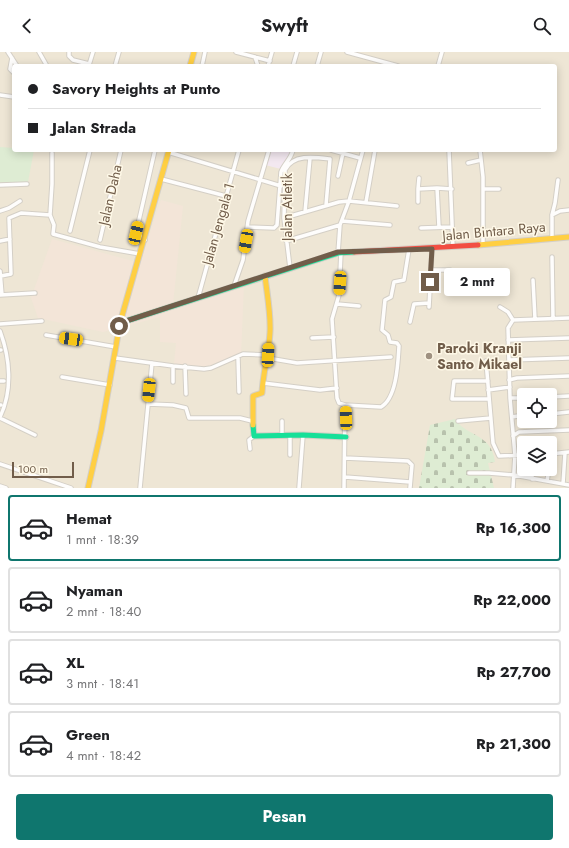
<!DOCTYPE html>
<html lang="id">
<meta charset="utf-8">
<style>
:root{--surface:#fff;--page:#f2f2f2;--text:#202124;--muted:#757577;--line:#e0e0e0;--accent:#0f766e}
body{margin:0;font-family:Jost,sans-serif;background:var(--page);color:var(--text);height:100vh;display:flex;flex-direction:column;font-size:15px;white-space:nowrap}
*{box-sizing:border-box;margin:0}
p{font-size:13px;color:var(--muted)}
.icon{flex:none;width:22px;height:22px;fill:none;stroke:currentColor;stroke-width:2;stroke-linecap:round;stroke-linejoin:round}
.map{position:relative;height:436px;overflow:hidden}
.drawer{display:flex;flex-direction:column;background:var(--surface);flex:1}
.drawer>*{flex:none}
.hud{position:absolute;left:12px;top:12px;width:545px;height:88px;border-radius:4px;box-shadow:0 2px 10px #0003;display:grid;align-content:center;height:88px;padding:0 16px;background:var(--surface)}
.controls{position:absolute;left:517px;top:336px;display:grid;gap:8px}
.controls a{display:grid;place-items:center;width:40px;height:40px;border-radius:4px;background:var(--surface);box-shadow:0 2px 10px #0003;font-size:20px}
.scale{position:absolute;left:12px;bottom:10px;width:62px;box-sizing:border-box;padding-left:4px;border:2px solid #715d4a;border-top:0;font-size:11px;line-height:14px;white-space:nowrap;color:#715d4a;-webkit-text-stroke:3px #fef8e7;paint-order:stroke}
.end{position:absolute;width:18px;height:18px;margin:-9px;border:5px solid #715d4a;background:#fff;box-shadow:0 0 0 2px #fff}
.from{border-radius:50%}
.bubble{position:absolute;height:28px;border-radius:4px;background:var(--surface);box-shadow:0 2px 10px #0003;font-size:13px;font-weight:700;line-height:28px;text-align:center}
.car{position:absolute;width:12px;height:24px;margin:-12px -6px;border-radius:5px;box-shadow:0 0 3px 1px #0007;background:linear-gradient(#f5c518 24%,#345 0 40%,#f5c518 0 76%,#345 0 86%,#f5c518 0)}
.hud b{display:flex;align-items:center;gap:14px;height:38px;font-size:15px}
.hud b+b{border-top:1px solid var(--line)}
.hud i{width:10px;height:10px;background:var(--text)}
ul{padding:7px 0 0;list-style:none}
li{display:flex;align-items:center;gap:12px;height:66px;margin:0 8px 6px;padding:0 8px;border:2px solid var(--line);border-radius:4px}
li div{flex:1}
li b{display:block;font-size:15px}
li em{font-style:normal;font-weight:700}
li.on{border-color:var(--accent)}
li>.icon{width:36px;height:36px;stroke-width:1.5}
.button{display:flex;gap:8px;margin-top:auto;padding:8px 16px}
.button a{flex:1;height:46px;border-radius:4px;background:var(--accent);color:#fff;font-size:16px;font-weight:700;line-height:46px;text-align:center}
header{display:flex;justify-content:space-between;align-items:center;height:52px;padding:0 16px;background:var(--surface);font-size:18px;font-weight:700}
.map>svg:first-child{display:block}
</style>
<header><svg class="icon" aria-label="back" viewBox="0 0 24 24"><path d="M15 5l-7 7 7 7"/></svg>Swyft<svg class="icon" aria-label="search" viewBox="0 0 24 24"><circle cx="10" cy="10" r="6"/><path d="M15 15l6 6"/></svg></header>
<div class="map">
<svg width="569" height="436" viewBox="0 0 569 436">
<defs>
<pattern id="cemetery-stones" width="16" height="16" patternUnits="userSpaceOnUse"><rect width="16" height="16" fill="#deecd3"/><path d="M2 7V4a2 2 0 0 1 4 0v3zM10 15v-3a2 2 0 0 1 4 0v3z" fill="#b8c2ad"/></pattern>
</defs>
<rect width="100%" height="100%" fill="#f5f2e8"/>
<path fill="#eee6d5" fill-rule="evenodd" d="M0,0H569V436H0ZM14,14H555V98H14ZM524,343H550V369H524ZM524,391H550V417H524Z"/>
<path fill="#f3e5d8" d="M161,148L183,154L173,253L244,231L241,305L206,315L174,312L176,291L160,290V265L103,280L38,266L31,246L52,187L140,211Z"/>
<path fill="#f3e8f0" d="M270,98L291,99L290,106L281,117L265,113Z"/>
<path fill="#deecd3" d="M0,95L14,96V98H34L28,130L0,131Z"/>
<path fill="url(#cemetery-stones)" d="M455,367C465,384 492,381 495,410L488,411L494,436H419L430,373Z"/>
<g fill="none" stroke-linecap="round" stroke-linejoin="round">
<defs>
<path id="street" d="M8,0L17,14
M39,0L47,14
M69,0V4L73,8L89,12
M236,0L270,9
M347,0L398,14
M255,5L258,14
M12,6L10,17L14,21
M89,13L93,0
M115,14L119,0
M202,14L205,0
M268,14L272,0
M293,14L297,0
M317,14L321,0
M438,14L442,0
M0,43L14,45
M331,98L360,106
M449,98L453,195
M480,98L483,125V193
M168,100L281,134
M52,101V132L50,163L54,173L53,182L100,195L140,202
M468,111L481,108
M338,124L343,101
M419,126L418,137L437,136
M161,127L226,144
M0,133L27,132
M483,137H499
M366,150L375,98
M418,150V137
M0,159L9,156L20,149
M305,160L310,106
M552,163L560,159L569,158
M284,166L339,150L349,149L397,154
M342,169L390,173
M248,175L274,176L277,173L281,120C284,112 291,107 293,98
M439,175L437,136L452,137
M421,176L451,175
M70,179L90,98
M552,186V163L555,151L558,128
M100,188L121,98
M145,188L136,181L155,98
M0,189L10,187
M286,189L340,173
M341,200L339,243L332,267L337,346L339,351L345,353L344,436
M338,201L340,173L349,149L363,98
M552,205L553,267
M290,216L284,166L285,118C293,102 314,105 330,107L326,153
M431,218H450
M0,219L2,243
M1,224L11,222L9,166L21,161L50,163
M533,228L535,267
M234,234L243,208L248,169L269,98
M0,243L35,241
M198,246L239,98
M337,252L359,254
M429,255L432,197
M500,255L508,260L513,268
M410,270L414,252L429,251
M0,272L42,269
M0,279C10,306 13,338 0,365
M46,283L116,295
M312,286L334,285
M508,288L569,286
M0,298H1
M115,306L173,314L204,317L211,316L243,302L268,303
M238,306L239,340
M268,306L297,311L391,305
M509,308L569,306
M486,309L493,391L499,404L524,403
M185,314L186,342
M62,325L110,333
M509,328L517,326L569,324
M0,329H4
M488,329H454L452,347H489
M173,330V314
M263,331L320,338L337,336
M488,338L510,335
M550,345L569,344
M510,346H524
M148,352L173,353L186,356L189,366H240L252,369
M0,353H1
M345,353L381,355C397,346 398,310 399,294L397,291L390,290L388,283L382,278L385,248L391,245L394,230L404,228L409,197
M550,362L569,360
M512,365L524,363
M0,366L35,383
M282,369V383
M458,369L491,366
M513,384L519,380L569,378
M250,397L249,388L254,384
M550,402L569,400
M290,403V384
M345,406L408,409L412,413L410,436
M0,412L71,436
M469,421H489L514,423L569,433
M345,425L410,430
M532,427V417
M547,429L549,417
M563,432L565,401
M0,434L6,436
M140,436L152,311
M299,436L303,383
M513,436L515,403L510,346L508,276L513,268L569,266"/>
<path id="fast" d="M120,271L338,201L354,200
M253,373L254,384L303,383L346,385"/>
<path id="slow" d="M190,14L194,0
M478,193L569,185
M253,373V344L262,341C263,320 269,301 270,280C271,262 267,242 265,224
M88,436L101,379L120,271L169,98"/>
<path id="jam" d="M354,200L478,193"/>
</defs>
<use href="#street" stroke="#d4cfc6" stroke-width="5.5"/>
<use href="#fast" stroke="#d4cfc6" stroke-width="7"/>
<use href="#slow" stroke="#d4cfc6" stroke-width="7"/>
<use href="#jam" stroke="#d4cfc6" stroke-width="7"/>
<use href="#street" stroke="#fefdfc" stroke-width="3.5"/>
<use href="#fast" stroke="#16e098" stroke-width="5"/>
<use href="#slow" stroke="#ffcf43" stroke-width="5"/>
<use href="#jam" stroke="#f24e42" stroke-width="5"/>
</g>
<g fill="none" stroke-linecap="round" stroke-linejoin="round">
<path stroke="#715d4a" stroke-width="5" d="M119,274L120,271L338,200L432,197L430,230"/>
</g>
<circle fill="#9f9181" stroke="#fef8e7" stroke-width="1.5" cx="429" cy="304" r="4"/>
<g text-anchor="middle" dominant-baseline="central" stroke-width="3" stroke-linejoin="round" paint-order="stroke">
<g font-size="14" fill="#715d4a" stroke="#fef8e7">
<text transform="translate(110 143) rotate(-77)">Jalan Daha</text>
<text transform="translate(287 155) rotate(-90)">Jalan Atletik</text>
<text transform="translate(218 172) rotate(-74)">Jalan Jengala 1</text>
<text transform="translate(494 179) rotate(-5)">Jalan Bintara Raya</text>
</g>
<g font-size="14" font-weight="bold" fill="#715d4a" stroke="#fef8e7" text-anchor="start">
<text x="437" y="296">Paroki Kranji<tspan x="437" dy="16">Santo Mikael</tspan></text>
</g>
</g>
</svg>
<div class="controls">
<a><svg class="icon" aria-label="locate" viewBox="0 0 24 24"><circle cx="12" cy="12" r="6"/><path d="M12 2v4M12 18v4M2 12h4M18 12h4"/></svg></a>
<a><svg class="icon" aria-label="layers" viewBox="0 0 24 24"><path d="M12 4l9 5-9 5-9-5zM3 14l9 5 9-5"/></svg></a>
</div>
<div class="scale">100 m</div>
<i class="end from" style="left:119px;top:274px"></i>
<i class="end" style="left:430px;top:230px"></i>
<div class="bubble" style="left:444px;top:216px;width:66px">2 mnt</div>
<i class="car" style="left:136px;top:181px;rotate:13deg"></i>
<i class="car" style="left:246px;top:189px;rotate:190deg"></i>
<i class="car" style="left:340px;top:231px;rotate:184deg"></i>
<i class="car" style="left:71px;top:287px;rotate:278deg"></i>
<i class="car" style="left:268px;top:303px;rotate:3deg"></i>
<i class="car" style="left:149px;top:338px;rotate:186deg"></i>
<i class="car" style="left:346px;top:366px;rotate:358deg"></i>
<div class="hud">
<b><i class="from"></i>Savory Heights at Punto</b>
<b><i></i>Jalan Strada</b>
</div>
</div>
<section class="drawer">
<ul>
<li class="on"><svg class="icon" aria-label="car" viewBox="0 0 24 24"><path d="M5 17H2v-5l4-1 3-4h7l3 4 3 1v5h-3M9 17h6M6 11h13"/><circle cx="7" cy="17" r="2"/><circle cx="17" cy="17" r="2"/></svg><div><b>Hemat</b><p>1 mnt · 18:39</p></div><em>Rp 16,300</em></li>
<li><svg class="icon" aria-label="car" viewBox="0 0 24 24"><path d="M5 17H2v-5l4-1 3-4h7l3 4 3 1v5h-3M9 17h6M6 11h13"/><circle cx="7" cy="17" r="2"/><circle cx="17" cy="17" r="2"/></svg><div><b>Nyaman</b><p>2 mnt · 18:40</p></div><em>Rp 22,000</em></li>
<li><svg class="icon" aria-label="car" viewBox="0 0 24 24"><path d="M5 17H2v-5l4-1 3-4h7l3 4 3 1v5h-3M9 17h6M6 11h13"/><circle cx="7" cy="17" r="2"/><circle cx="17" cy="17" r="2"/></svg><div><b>XL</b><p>3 mnt · 18:41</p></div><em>Rp 27,700</em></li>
<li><svg class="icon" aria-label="car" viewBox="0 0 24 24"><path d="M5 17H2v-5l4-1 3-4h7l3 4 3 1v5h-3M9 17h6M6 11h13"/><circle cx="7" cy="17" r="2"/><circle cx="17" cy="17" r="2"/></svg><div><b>Green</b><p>4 mnt · 18:42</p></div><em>Rp 21,300</em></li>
</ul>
<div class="button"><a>Pesan</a></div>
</section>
